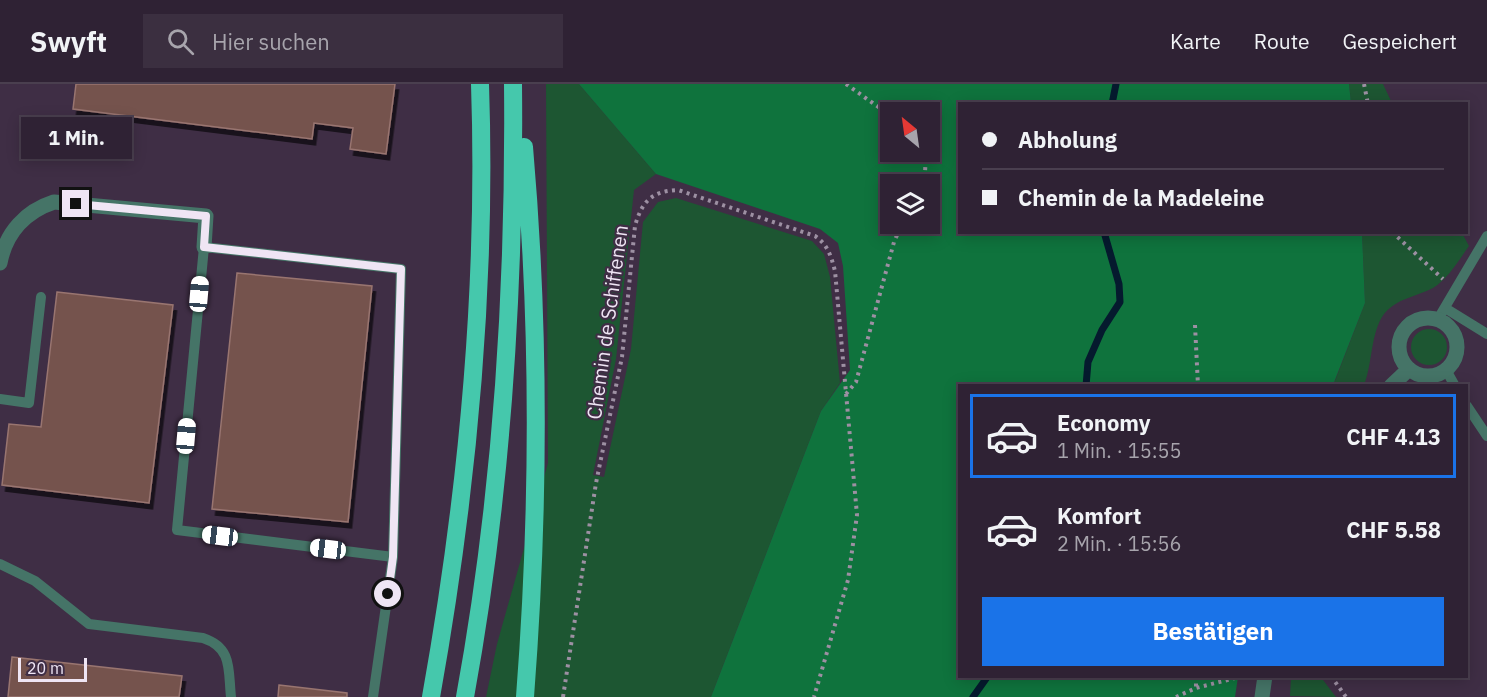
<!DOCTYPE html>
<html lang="de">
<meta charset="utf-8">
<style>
:root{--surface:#2f2234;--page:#3b2f40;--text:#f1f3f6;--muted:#a7a4ac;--line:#4a3f4f;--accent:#1a73e8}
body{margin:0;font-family:"IBM Plex Sans",sans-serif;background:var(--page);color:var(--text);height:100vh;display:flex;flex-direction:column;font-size:22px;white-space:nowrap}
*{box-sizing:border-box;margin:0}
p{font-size:20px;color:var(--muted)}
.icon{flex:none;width:33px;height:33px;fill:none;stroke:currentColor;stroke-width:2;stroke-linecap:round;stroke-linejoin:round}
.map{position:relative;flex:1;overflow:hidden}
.drawer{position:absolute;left:958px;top:300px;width:510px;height:294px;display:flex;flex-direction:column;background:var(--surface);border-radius:0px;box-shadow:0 3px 15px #0003,0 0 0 2px var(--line)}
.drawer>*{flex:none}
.top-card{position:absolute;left:958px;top:18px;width:510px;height:132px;border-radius:0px;box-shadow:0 3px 15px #0003,0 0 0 2px var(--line);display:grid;align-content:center;height:132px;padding:0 24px;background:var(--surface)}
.needle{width:39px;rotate:331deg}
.controls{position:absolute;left:880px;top:18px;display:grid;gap:12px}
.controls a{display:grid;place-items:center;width:60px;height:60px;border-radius:0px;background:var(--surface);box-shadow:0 3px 15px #0003,0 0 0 2px var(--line);font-size:30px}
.scale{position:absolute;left:18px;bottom:15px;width:69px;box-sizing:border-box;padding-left:6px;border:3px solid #efe5f4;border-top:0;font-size:16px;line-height:21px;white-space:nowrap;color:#efe5f4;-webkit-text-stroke:4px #3f2e45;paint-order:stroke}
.end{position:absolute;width:27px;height:27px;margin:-14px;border:8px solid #efe5f4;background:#111;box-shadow:0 0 0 3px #111}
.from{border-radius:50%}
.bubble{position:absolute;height:42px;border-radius:0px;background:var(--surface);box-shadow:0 3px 15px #0003,0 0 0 2px var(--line);font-size:20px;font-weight:700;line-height:42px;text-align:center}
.car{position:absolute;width:18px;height:36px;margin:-18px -9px;border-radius:8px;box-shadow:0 0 4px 2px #0007;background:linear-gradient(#fff 24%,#345 0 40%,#fff 0 76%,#345 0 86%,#fff 0)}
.top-card b{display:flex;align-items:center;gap:21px;height:57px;font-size:22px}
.top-card b+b{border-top:2px solid var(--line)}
.top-card i{width:15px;height:15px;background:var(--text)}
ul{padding:10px 0 0;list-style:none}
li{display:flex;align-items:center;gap:18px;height:84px;margin:0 12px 9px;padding:0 12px;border:3px solid transparent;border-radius:0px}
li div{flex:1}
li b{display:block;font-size:22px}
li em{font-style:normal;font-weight:700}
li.current{border-color:var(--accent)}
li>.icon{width:54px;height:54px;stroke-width:1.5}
.button{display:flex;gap:12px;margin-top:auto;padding:12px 24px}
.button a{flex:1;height:69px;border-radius:0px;background:var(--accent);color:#fff;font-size:24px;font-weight:700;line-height:69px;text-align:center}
header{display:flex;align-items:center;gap:36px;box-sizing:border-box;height:84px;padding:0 30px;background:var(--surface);border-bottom:2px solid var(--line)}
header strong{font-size:28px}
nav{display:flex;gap:33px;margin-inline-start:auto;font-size:21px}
.search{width:420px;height:54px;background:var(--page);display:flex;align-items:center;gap:15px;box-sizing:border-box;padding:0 21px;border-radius:0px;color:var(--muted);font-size:22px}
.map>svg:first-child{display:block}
</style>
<header>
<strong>Swyft</strong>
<div class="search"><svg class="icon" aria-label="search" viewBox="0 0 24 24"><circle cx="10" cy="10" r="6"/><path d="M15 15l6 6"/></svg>Hier suchen</div>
<nav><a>Karte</a><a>Route</a><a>Gespeichert</a></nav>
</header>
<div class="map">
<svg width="1487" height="613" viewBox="0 0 1487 613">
<defs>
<filter id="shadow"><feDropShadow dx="3.5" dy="6" stdDeviation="0" flood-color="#0009"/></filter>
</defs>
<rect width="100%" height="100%" fill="#3f2e45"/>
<path fill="#1d5632" d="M546,0H579L656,90L634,106L616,275L593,391L604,393L631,265L643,138L658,118L676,114L812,157L824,170L830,193L840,299L821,327L711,613H486L497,560L548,379Z
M1349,0H1383L1392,19H1351Z
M1362,149H1462L1469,162C1459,176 1448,195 1433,204C1416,213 1397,214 1384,230C1370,250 1373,278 1364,301L1333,302L1365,219Z
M1411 263a18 18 0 1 1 36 0a18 18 0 1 1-36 0Z
M1320,592L1336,613L1290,612L1291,593Z"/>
<path fill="#0f733d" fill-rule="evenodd" d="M579,0H1349L1351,19L960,20V148L1362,149L1365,219L1333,301L960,302V592L1238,593L1235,613H711L821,327L850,286L843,182L838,159L820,145L656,90ZM891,28H930V68H891ZM891,100H930V140H891Z"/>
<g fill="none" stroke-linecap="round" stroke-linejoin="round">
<path stroke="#051a2e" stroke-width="7" d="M1112,20L1116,0
M1086,302L1088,278L1102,246L1120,218L1119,200L1104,148
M973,613L988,592"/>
</g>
<path fill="#75534e" stroke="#997570" stroke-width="1.5" filter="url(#shadow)" d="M76,0H395L386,70L350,65L353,44L314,39L312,55L73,25Z
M237,189L372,202L348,438L212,425Z
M57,208L173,221L149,419L2,401L9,340L41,343Z
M12,573L182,592L179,613H8Z
M279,601L347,609V613H278Z"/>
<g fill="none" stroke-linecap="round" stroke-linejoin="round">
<path stroke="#9d90a3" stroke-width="4" stroke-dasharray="3 4.5" stroke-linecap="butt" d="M846,0L891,32
M1364,0L1368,20
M920,100L925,89L926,68
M1392,148L1443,195
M1195,241L1198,302
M846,310L856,298L894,158L902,140
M1196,592V604
M1331,592L1346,613
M563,613L596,399L622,273L635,142C642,117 652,107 678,106L815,152C828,161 831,172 835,187L857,431L848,496L814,613
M1176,613L1196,604L1243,592"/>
<path stroke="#457467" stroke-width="10" d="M1445,224L1487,250
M1438,235L1487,152
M1446,286L1455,302
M0,315L29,319L41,213
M1467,322L1487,352
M0,480L35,497L89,540L203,554C233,564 228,586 231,613
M373,613L393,473L401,185L204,163L177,446L393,473"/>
<path stroke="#457467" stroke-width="15" d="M0,179C6,148 26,127 54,118L206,132L204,163
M1399 263a29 29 0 1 1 58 0a29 29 0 1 1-58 0Z
M1391,302L1409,285
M1262,613L1265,592"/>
<path stroke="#45c8ac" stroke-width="18" d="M524,63C540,246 539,431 525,613
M431,613C467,412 487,204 480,0
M465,613C502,411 515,206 513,0"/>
</g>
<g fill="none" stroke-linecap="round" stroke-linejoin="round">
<path stroke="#efe5f4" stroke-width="8" d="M76,120L206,132L204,163L401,185L393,473L388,510"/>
</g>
<g text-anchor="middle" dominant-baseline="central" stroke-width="4.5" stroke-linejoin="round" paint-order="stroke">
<g font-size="20" fill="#efe5f4" stroke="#3f2e45">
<text transform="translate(607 238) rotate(-82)">Chemin de Schiffenen</text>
</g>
</g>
</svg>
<div class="controls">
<a><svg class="needle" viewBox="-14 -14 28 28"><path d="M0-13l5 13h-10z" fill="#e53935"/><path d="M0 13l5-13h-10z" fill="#a7a4ac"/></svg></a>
<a><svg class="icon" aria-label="layers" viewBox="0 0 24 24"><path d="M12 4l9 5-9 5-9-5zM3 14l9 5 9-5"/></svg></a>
</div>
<div class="scale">20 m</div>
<i class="end from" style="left:388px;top:510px"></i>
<i class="end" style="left:76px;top:120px"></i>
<div class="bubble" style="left:21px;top:33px;width:111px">1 Min.</div>
<i class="car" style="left:199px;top:210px;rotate:5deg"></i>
<i class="car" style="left:186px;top:352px;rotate:5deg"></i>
<i class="car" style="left:220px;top:452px;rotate:277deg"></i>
<i class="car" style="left:328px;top:465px;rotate:277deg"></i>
<div class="top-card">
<b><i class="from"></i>Abholung</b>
<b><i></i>Chemin de la Madeleine</b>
</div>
<section class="drawer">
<ul>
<li class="current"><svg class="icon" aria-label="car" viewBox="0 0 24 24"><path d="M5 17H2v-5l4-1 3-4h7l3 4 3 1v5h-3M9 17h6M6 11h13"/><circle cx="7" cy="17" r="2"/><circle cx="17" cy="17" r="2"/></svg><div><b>Economy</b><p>1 Min. · 15:55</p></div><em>CHF 4.13</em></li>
<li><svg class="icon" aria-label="car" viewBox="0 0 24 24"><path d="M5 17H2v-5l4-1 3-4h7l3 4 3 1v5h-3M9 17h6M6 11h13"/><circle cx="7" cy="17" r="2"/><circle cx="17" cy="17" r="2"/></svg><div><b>Komfort</b><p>2 Min. · 15:56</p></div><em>CHF 5.58</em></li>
</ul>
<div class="button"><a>Bestätigen</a></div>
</section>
</div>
